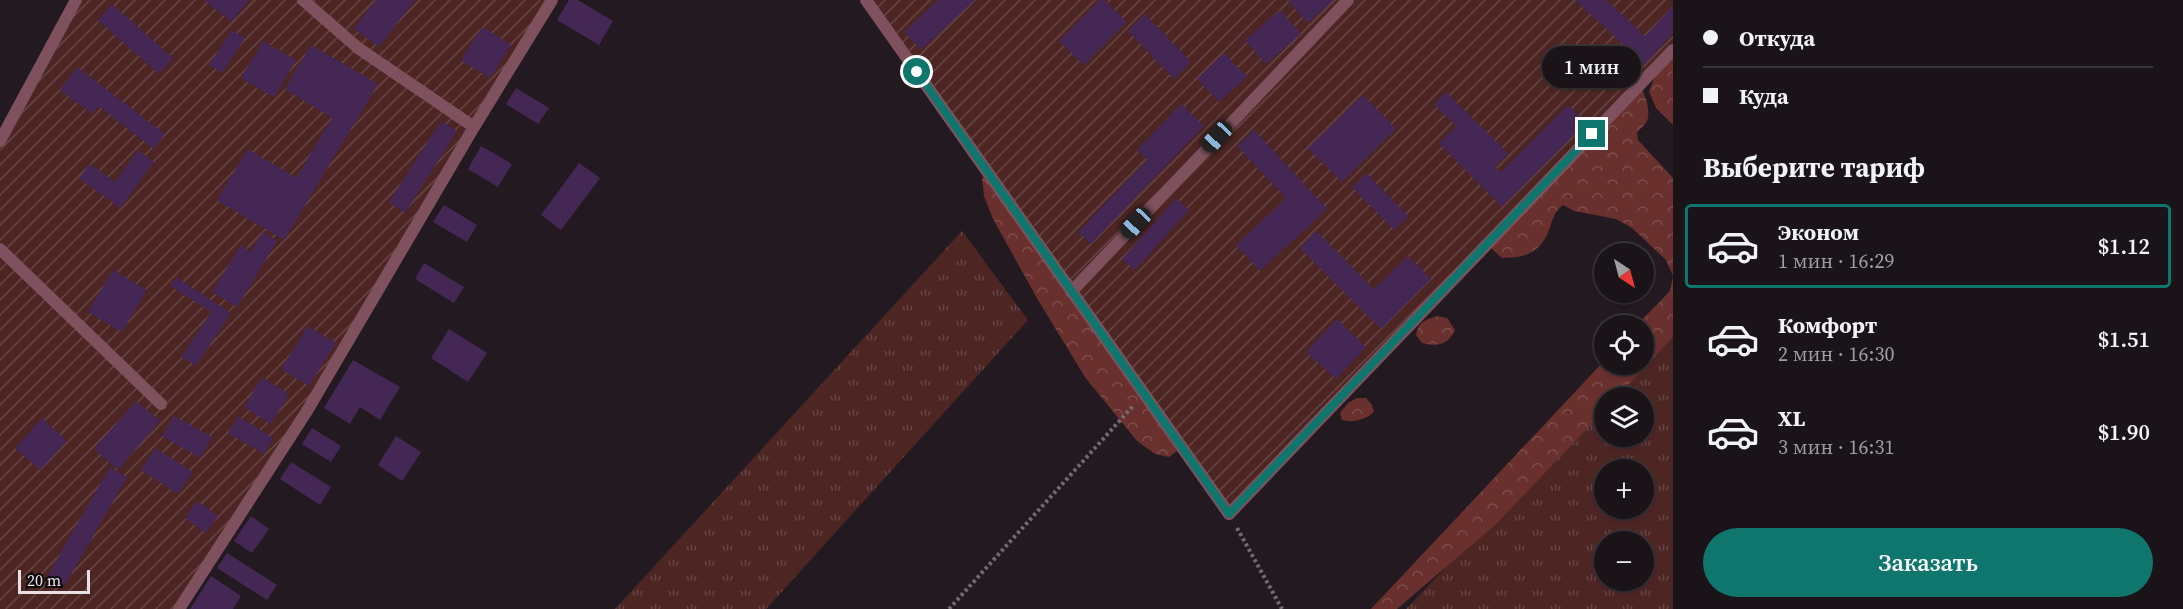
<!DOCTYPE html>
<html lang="ru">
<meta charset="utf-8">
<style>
:root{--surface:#1a1419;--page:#272126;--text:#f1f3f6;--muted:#9f9ea2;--line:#383338;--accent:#0f766e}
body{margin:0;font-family:"Source Serif 4",serif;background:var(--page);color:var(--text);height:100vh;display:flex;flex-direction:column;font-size:22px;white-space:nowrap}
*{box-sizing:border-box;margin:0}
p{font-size:20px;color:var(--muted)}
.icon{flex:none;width:33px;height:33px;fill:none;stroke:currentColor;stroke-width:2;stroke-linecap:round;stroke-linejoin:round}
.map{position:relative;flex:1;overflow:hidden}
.side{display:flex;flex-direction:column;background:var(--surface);width:510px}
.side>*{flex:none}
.hud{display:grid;align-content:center;height:132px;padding:0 30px;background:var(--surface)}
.needle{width:39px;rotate:144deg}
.buttons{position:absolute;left:1594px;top:243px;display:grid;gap:12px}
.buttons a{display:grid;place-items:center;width:60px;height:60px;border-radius:50%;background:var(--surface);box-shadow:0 2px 4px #0004,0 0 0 2px var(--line);font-size:30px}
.scale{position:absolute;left:18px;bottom:15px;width:72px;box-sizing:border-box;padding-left:6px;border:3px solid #e8e1e6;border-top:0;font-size:16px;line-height:21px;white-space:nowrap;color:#e8e1e6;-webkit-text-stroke:4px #0a0609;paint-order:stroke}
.end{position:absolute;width:27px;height:27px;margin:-14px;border:8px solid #0f766e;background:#fff;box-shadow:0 0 0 3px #fff}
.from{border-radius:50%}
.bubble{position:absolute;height:42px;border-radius:21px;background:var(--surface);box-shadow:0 2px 4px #0004,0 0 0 2px var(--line);font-size:20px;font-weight:600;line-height:42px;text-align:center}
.car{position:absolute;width:18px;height:36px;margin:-18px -9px;border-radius:8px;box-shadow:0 0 4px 2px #0007;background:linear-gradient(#222 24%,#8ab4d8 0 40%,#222 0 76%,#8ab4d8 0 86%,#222 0)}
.hud b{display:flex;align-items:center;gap:21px;height:57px;font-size:22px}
.hud b+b{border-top:2px solid var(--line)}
.hud i{width:15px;height:15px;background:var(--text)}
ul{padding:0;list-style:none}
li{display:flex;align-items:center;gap:18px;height:84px;margin:0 12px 9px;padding:0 18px;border:3px solid transparent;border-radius:6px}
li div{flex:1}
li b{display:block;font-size:22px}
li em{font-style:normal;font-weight:600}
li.on{border-color:var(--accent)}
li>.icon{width:54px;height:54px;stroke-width:1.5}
h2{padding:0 30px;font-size:27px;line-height:72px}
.action{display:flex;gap:12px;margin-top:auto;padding:12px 30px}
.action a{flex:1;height:69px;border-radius:36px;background:var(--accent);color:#fff;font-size:24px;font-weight:600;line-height:69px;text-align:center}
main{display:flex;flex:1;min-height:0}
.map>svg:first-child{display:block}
</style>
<main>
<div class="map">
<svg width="1673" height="609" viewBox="0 0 1673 609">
<defs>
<pattern id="grass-tufts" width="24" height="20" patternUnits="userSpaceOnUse" patternTransform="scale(1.5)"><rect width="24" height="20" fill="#4d2624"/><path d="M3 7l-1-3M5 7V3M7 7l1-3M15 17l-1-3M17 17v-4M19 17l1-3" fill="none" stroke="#674544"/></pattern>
<pattern id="forest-crowns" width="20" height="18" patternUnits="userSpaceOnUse" patternTransform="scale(1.5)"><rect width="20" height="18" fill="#6a302d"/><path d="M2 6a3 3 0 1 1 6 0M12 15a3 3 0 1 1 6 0" fill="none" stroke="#7f4e4b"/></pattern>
<pattern id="garden-furrows" width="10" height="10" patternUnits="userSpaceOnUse" patternTransform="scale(1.5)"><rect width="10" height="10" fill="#4d2624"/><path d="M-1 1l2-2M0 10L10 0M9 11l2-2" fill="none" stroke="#674544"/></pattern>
</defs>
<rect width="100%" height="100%" fill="#231a21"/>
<path fill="url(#grass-tufts)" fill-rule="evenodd" d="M962,231L1028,320L766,609H615Z
M1673,328V609H1406L1605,400V436H1644V398L1607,397L1644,364ZM1605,470H1644V508H1605ZM1605,542H1644V580H1605Z"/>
<path fill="url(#forest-crowns)" d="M1673,57V125L1656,108L1649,91L1655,77Z
M1636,78C1642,87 1652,109 1647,121C1645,125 1641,128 1637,132L1638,140L1673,178V276L1666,260L1632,228L1616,219L1574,211L1563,205C1553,213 1553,219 1549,230C1540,253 1525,258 1502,258L1492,249L1489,233Z
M996,169L1177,451L1169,457L1155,454L1137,441L1085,377L1038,300L993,219L984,196L982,178Z
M1673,276V337L1617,397L1605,398V410L1494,526L1397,609H1371L1605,360V364H1644V326L1637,325L1670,291Z
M1438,316L1447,318L1455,330C1448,345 1437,347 1422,343L1416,335C1418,322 1426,319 1438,316Z
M1357,398H1366L1372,405L1374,412C1365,420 1353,423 1342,420L1340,413L1348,403Z"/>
<path fill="url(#garden-furrows)" d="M76,0H552L179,609H0V141Z
M866,0H1673V50L1229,514Z"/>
<path fill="#452755" d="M204,0H249L231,22Z
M376,0H415L379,47L354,29Z
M569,0H578L613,21L599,45L557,20Z
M938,0H975L921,50L904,32Z
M1100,0H1104L1127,22L1084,65L1059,41Z
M1290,0H1334L1308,23L1288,1Z
M1575,0H1606L1645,36L1673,6V33L1645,64Z
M112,4L173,58L159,74L98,20Z
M1280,10L1301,34L1266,64L1245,40Z
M1145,14L1191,62L1174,79L1128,31Z
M482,27L511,45L490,78L461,60Z
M232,30L245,38L222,73L209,65Z
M263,41L296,60L274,97L241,78Z
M311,45L378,84L284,240L217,200L248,149L296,178L332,118L285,89Z
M1224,53L1247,77L1219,102L1197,79Z
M77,67L165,134L154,149L98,106L92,114L60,90Z
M516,88L549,108L538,124L506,104Z
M1446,92L1508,153L1495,167L1501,172L1568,105L1586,123L1502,207L1439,143L1456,126L1434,104Z
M1363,95L1396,129L1342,182L1308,148Z
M1181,104L1204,126L1091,244L1078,232L1147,160L1137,150Z
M441,121L457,131L405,213L389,202Z
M1254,130L1327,209L1260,271L1236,245L1286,198L1237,146Z
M481,146L512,164L498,187L468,169Z
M138,150L154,162L120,208L79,178L90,164L115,182Z
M579,163L600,178L561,230L541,215Z
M1366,173L1408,216L1394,230L1352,187Z
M1176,198L1189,210L1135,270L1122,259Z
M444,205L477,225L467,242L433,222Z
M1316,231L1374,289L1408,256L1431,279L1381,329L1300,248Z
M263,232L277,241L237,307L212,292L241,245L251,252Z
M424,263L464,287L454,303L415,279Z
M113,270L147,290L122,332L88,312Z
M176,277L231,313L196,366L181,357L211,312L170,286Z
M1337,319L1366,347L1336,379L1306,352Z
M308,326L336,343L309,386L281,369Z
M449,329L487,353L468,382L431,358Z
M353,360L400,387L380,420L360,407L350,424L324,408Z
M262,377L289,394L271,424L244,407Z
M136,401L160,421L118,470L94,449Z
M174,416L212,437L200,458L162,436Z
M238,416L273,438L264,454L228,433Z
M42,418L67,441L40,470L15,448Z
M312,428L341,446L331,462L302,444Z
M396,436L421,452L402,481L378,465Z
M155,448L193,472L178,494L141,470Z
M291,462L331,487L320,505L280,479Z
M110,467L127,477L65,585L48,575Z
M197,501L218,516L206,533L185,518Z
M251,516L269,529L252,553L234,541Z
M227,553L277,585L267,600L217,568Z
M211,576L241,596L233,609H190Z"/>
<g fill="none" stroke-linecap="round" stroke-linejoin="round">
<path stroke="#746b72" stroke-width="4" stroke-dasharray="3 3" stroke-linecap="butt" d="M1237,528L1282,609
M949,609L1133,406"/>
<path stroke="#7f515f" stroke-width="12" d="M303,0L358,48L474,127L552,0
M866,0L1229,514L1673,50
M0,141L76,0
M0,249L161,404
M1071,292L1348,0
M179,609L307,411L474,127"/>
</g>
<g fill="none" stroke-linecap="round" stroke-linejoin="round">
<path stroke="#0f766e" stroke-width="8" d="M917,72L1229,514L1592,134"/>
</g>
</svg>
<div class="buttons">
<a><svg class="needle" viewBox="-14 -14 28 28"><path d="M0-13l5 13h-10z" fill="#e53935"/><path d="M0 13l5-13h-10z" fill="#9f9ea2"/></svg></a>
<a><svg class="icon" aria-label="locate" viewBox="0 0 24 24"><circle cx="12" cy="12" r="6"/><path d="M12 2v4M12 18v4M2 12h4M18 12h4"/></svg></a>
<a><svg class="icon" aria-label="layers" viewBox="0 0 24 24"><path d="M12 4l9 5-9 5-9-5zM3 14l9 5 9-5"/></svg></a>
<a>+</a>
<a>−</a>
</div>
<div class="scale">20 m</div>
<i class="end from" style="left:917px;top:72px"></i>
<i class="end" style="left:1592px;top:134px"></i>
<div class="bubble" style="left:1542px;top:46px;width:99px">1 мин</div>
<i class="car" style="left:1217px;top:137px;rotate:223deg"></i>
<i class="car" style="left:1136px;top:223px;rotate:223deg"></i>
</div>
<section class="side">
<div class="hud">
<b><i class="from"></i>Откуда</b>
<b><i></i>Куда</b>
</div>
<h2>Выберите тариф</h2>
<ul>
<li class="on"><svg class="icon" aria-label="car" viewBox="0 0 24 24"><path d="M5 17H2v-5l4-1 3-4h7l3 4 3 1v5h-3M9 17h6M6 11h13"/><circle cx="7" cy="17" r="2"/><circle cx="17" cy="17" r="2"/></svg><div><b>Эконом</b><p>1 мин · 16:29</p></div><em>$1.12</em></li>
<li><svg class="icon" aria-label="car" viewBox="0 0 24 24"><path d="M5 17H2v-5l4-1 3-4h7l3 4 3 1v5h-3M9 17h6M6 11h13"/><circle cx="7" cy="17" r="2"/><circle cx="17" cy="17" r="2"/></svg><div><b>Комфорт</b><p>2 мин · 16:30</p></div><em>$1.51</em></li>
<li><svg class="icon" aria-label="car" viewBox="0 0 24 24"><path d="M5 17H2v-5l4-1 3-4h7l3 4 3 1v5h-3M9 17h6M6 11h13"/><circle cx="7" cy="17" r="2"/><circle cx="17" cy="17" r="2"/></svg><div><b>XL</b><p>3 мин · 16:31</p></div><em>$1.90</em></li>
</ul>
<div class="action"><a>Заказать</a></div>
</section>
</main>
